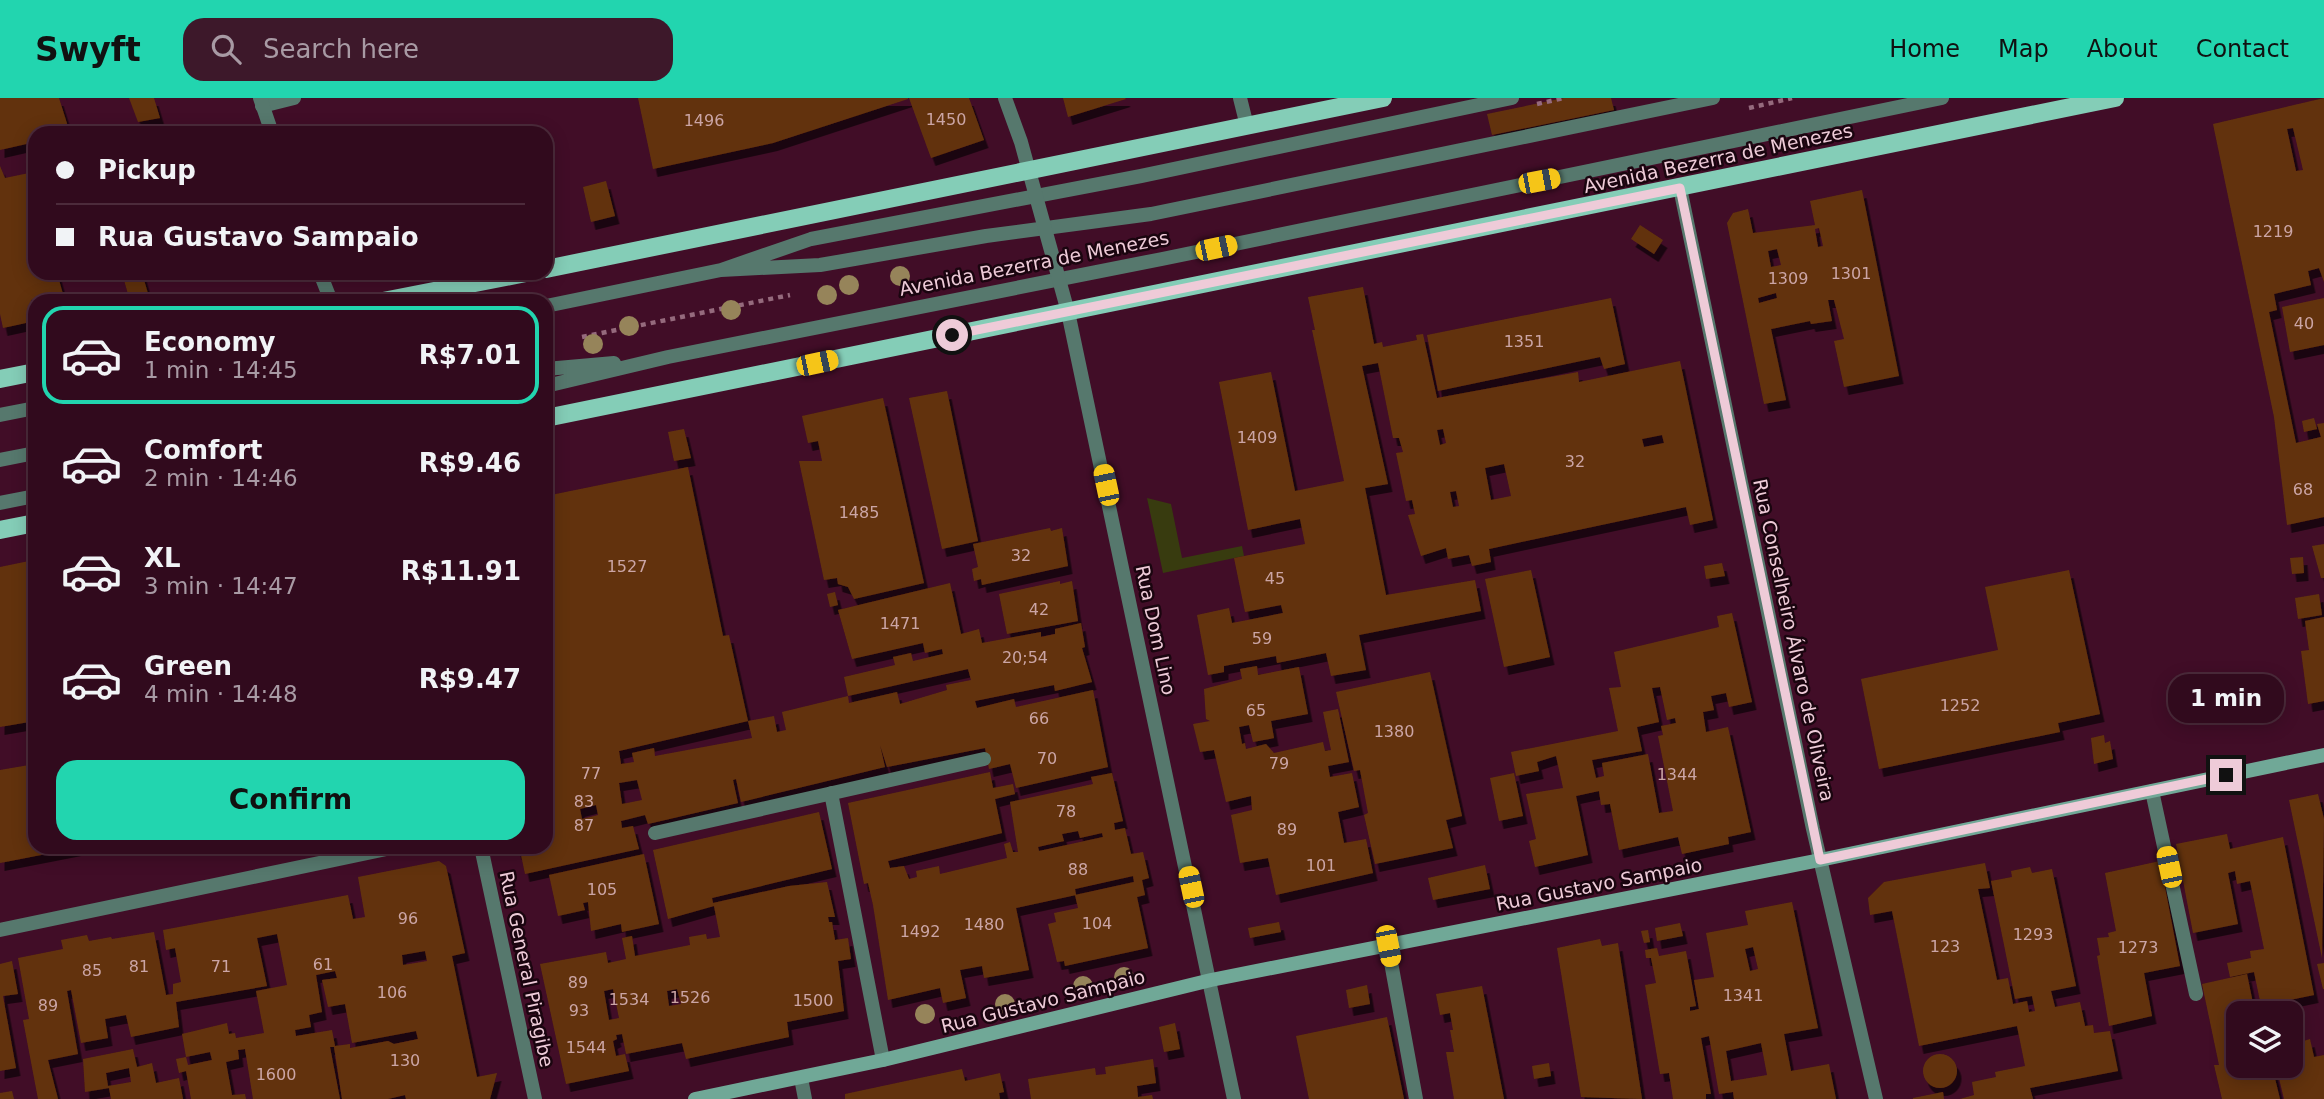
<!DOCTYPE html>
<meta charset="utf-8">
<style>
:root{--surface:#310a1d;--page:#3d182a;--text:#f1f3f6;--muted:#a89aa4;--line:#4c2b3b;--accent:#22d5af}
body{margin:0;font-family:"DejaVu Sans",sans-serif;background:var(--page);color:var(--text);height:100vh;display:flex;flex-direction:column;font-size:26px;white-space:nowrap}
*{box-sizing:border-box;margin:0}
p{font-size:23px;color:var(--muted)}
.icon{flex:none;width:38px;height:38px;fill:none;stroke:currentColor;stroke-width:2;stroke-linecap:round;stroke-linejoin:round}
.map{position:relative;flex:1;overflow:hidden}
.panel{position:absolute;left:28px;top:196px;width:525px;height:560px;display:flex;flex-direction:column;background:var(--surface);border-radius:21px;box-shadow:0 4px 18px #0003,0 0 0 2px var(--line)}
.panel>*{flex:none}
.top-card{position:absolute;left:28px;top:28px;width:525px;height:154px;border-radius:21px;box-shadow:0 4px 18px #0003,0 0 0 2px var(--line);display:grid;align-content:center;height:154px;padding:0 28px;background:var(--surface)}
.tools{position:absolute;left:2226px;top:903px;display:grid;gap:14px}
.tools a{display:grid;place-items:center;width:77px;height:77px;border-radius:14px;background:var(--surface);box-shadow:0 4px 18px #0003,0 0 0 2px var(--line);font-size:35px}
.end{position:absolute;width:32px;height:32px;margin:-16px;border:9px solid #eecbd8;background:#111;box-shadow:0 0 0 4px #111}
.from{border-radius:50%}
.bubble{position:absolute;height:49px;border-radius:21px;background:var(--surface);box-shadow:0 4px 18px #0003,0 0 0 2px var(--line);font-size:23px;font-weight:700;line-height:49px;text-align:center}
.car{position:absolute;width:21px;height:42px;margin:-21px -10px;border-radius:9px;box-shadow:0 0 5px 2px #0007;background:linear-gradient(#f5c518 24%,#345 0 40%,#f5c518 0 76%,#345 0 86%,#f5c518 0)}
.top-card b{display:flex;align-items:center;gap:24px;height:66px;font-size:26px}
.top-card b+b{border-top:2px solid var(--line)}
.top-card i{width:18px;height:18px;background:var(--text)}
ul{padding:12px 0 0;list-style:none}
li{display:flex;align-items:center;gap:21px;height:98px;margin:0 14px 10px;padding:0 14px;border:4px solid transparent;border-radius:21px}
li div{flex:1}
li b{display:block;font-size:26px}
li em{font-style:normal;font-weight:700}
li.on{border-color:var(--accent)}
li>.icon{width:63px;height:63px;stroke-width:1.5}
.action{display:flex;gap:14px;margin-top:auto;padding:14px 28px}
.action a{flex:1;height:80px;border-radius:21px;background:var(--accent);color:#111;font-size:28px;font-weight:700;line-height:80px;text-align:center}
header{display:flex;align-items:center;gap:42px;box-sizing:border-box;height:98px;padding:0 35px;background:var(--accent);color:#111}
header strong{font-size:33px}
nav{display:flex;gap:38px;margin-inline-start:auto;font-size:24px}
.search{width:490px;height:63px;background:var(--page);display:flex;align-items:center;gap:18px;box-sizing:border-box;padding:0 24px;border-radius:21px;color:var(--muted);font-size:26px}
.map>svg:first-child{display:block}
</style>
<header>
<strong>Swyft</strong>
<div class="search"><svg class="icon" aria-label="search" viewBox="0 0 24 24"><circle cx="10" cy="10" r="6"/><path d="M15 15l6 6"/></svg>Search here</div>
<nav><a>Home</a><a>Map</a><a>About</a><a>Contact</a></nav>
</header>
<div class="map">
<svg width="2324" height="1001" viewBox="0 0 2324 1001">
<defs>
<filter id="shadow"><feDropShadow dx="4.5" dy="8" stdDeviation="0" flood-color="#0009"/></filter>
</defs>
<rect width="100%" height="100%" fill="#410d27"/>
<path fill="#383b0f" d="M1147,400L1171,406L1182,460L1242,448L1244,458L1163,475Z"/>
<path fill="#62320c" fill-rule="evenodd" filter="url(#shadow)" d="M0,0H59L70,35H35V44L0,52Z
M129,0H154L160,20L138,24Z
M638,0H908V1L773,45L653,71Z
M909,0H969L984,42L931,60Z
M1063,0H1125L1126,1L1068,19Z
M1564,0H1611L1614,12L1492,37L1487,16Z
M2324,0V184L2319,170L2308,173L2311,187L2274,196L2277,212L2269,214L2296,345L2321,339L2317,326L2324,325V419L2287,427L2274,319L2213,26ZM2293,30L2303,72L2296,73L2287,31Z
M0,68L5,80L29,75L35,98V175H57L63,196L31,202L35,223L3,230L0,216Z
M606,83L615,118L591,124L583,89Z
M1862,92L1899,278L1844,289L1834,243L1844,241L1834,202H1828L1832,223L1811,226L1810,223L1771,231L1786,302L1764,306L1727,125L1733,115L1748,111L1753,135L1815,127L1810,103ZM1819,130L1823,148L1818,149L1815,131ZM1777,151L1781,167L1771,169L1768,153ZM1776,195L1777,200L1759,205L1758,200Z
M1640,127L1663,142L1654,156L1631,141Z
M122,175H142L149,199L130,203Z
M1363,189L1374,246L1382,244L1383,249L1417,242L1416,237L1423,236L1437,300L1578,274L1579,284L1680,263L1713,422L1690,427L1686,409L1489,451L1491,464L1472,468L1469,457L1448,461L1446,450L1421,458L1408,417L1415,416L1412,402L1406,403L1396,355L1403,354L1399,340H1393L1378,265L1362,268L1388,386L1365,390L1386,497L1475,482L1481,513L1359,537L1366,572L1331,578L1326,555L1277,565L1276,558L1224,568V574L1208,577L1197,517L1229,510L1232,525L1283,515L1281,507L1245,514L1234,460L1305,446L1300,421L1248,432L1219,284L1271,274L1295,393L1344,383L1312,232H1315L1308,199ZM1443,331L1446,345L1440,347L1437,332ZM1662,337L1664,345L1644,349L1642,341ZM1504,366L1511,398L1491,402L1485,370ZM1456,393L1459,408L1453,409L1450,394Z
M1611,200L1625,266L1604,271L1600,259L1438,293L1427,237Z
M2324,200V247L2290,254L2282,209Z
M947,293L978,443L942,451L909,300Z
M883,300L924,485L854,501L848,489L838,486L837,480L824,482L799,363H822L818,343L808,345L802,318Z
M2314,320L2317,331L2304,334L2302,323Z
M684,331L691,360L674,363L668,334Z
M688,369L723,538L729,537L748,623L619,653L621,666L634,664L632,655L654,650L655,658L752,640L748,623L774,618L777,634L786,632L782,614L848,598L849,605L897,594L900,606L947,592L946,587L971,582L968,571L848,598L844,579L895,567L893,559L911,555L913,563L943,556L942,551L925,555L923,545L852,561L838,512L950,485L961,536L979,531L982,545L1041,534V539L1055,536V531L1081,525L1085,549L1082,550L1092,584L1055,593L1054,587L975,603L977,610L1014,601L1016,609L1093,592L1108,669L1016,690L1010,666L989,671L985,650L887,669L880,647L885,669L741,704L736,681L733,682L738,705L648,726L645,717L621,723L622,730L633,728L639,751L525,776L520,752L517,754L516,749H546V398ZM637,682L642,702L622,706L619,685ZM596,707L598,717L582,721L580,711Z
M1050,430L1051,433L1062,430L1068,468L982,487L981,481L974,483L972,471L978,469L973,446Z
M2324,446V480H2321L2312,448Z
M2303,459L2304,475L2292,476L2290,460Z
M29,463L30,467L35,465V602L26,605L27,611L35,609L34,646L29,624L0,629V469Z
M1722,465L1725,478L1706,481L1704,468Z
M1531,472L1550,559L1504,569L1485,481Z
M2069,472L2100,616L2058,625L2060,634L1879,671L1861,581L1998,552L1985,489Z
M1060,483V486L1072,483L1078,523L1007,536L999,496Z
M835,494L838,507L830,509L827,496Z
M2319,496L2322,517L2298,521L2295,500Z
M1732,515L1752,604L1729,609L1726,595L1711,598L1714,612L1703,614L1706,634L1728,629L1751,734L1728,739L1729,746L1682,756L1678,739L1619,752L1610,706L1601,707L1599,693L1576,698L1588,757L1535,769L1529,743L1536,741L1526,696L1563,690L1556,658L1537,664L1539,673L1516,678L1511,654L1618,633L1609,590L1621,589L1614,554L1719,529L1717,518ZM1660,589L1667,622L1675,620L1676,625L1661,628L1663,637L1658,638L1673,713L1659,715L1648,656L1602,665L1604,678L1596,680L1592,662L1642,653L1637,629L1659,624L1652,590Z
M2324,519V603L2308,606L2301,553L2309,552L2305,523Z
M1257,568L1258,577L1299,569L1308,616L1271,623L1274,640L1253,644L1249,627L1239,629L1242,646L1245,645L1246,651L1266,646L1274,655L1323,644L1325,653L1331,652L1323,614L1338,611L1349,664L1328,668L1330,679L1352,675L1359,709L1338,714L1344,745L1366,741L1373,775L1276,797L1268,760L1240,765L1231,717L1252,712L1251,698L1226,704L1214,652L1200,654L1193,626L1210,623L1206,621L1204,591L1242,581L1240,571Z
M1430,574L1462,718L1446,722L1453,750L1375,766L1364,717L1368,715L1360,672L1354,673L1336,594Z
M2104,637L2105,645L2110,643L2113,661L2094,666L2091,640Z
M35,666V749L77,750L0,765V672Z
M990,674L993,690L1013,686L1015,696L995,701L1002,735L888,763L890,770L904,768L909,781L917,779L916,773L939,768L940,776L1007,760L1004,746L1010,744L1013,754H1018L1010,704L1093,686L1091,679L1112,675L1123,723L1114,725L1115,732L1125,730L1131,756L1143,754L1149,780L1142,782L1145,797L1137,799L1148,850L1065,868L1064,863L1057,864L1048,826L1056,824L1054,815L1078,810L1075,797L1134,784L1133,778L1075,791L1076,797L1016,810L1029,872L984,880L982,868L960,872L966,900L943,905L940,890L888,902L873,807L868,785L864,786L848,705ZM1078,733L1080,740L1102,735L1103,739L1039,753L1038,749L1064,743L1062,736Z
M1514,675L1523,718L1499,723L1490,680Z
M2318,696L2324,721L2322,860L2289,702Z
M819,714L832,771L712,800L713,805L789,788L827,784L835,819H828L829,824H832L835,842L848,840L851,861L838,863L844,913L787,924L789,939L686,961L682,945L626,956L622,936L616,937L617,941L613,943L616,958L625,956L629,973L566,986L540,866L606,854L608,865L626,861L622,840L632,838L635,858L690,847L689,839L706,836L707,841L720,839L714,808L668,821L653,752ZM613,891L619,920L609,922L604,893ZM677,891L681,906L669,908L667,893Z
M2227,736L2230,751L2283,739L2314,897L2261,908L2254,874L2230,879L2227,865L2251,860L2250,853L2264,851L2250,783L2237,786L2235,773L2228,775L2238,826L2193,835L2176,746Z
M644,756L659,826L622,834L621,826L591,833L588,804L583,805L585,812L558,818L549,777Z
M439,763L446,768L465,855L452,858L477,979L497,975L490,1001H406L405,997L388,1001H342L334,949H330L340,1001H253L245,951L238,952L239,961L226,964L232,997L245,996L246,1001H191L186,973L179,975L176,961L186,959L188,967L212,962L210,954L186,959L182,936L227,925L229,936L235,935L236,940L264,935L256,893L287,887L277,836L257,840L267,888L176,904L179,929L131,939L126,917L105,921L108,940L81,945L71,892L67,893L78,956L48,962L58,1001H38L23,922L29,921L18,860L63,851L61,842L87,837L89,843L111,839L112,841L154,834L166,897L173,896V886L181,884L175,850L166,852L163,832L348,797L353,821L365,819L358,779ZM425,853L427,863L403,867L402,857ZM335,873L337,880L322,882L328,909L345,906L352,945L416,933L418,941L394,946L388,943L350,950V946L335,948L332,932L296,938L295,932L311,929L309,917L322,914L316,877Z
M2160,763L2180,868L2144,875L2152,918L2109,928L2097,858L2100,857L2097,840L2109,839L2108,835L2116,833L2105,775Z
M1985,765L1990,790L1978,791L1997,882L2008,880L2013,906L2027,903L2029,914L2035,913L2032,898L2015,901L1991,783L2012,779L2011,773L2030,769L2032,775L2052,771L2076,888L2051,893L2055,909L2080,904L2085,928L2093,927L2094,935L2110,933L2118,973L2030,990L2033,1001H1960L1974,997L1972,984L1996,979L1995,974L2025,968L2017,928L1919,948L1892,813L1870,817L1868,800L1884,784Z
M1485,767L1490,791L1433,802L1428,780Z
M1792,804L1818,930L1784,936L1791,973L1829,966L1836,1001H1734L1733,994L1719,996L1709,938L1701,940L1711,996H1706V1001H1673L1669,975L1660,976L1645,887L1656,885L1651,860H1646L1645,852L1657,850L1659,858L1686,853L1696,908L1690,909V913L1699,911L1694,882L1714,879L1706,835L1748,827L1745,813ZM1753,849L1758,871L1750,873L1745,851ZM1761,945L1767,977L1731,983L1726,953Z
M1279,824L1281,834L1250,840L1248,830Z
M1680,825L1683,838L1657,843L1655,830Z
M1648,832L1650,844L1644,845L1641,833Z
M1600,841L1602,848L1618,845L1642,1001L1581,999L1557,850Z
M12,863L18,896L3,898L16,970L0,973V866Z
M2324,865V891H2323L2317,866Z
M2247,876L2255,915H2238V968H2272L2280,1001H2222L2214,967H2219L2202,886Z
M1367,887L1370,906L1349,910L1346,892Z
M1482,888L1504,1001H1454L1446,954H1454L1450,932H1453L1450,915L1440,917L1436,896Z
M1387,919L1404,1001H1309L1296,938Z
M1175,925L1180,951L1164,954L1159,929Z
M2310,941L2314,959L2324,957V1001H2284L2276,968H2291V947Z
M133,951L137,969L152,965L156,985L179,980L183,1001H111L109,990L85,994L83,961ZM129,970L131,984L108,988L106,975Z
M1923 973a17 17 0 1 1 34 0a17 17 0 1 1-34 0Z
M1153,961L1156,985L1137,988L1138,999L1152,997L1153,1001H1031L1028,981L1095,970L1096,977L1106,976L1105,969Z
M1549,965L1551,978L1534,981L1532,968Z
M962,971L965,983L1000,975L1004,994L999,995L1000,1001H845V996Z
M12,993L14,1001H0V995Z
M1943,994L1944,1001H1913V1000Z"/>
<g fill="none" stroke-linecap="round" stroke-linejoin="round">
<path stroke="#956a7d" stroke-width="4.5" stroke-dasharray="5 5" stroke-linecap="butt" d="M1537,6L1564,0
M1749,10L1792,0
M270,197L271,203
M582,239L790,197"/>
<path stroke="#56786d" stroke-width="14" d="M262,8L294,0
M721,172L820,167L986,138L1151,116L1713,0
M546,208L721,172L811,141L1141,78L1512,0
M546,271L614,265
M546,288L668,259L1162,161L1942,0
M0,317L35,310
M0,362L35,355
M0,405L35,398
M2152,693L2196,896"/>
<path stroke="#56786d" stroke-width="14" d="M260,0L272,35
M1005,0L1021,44L1068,214L1234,1001
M1240,0L1247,28
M1680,90L1813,731L1876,1001
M320,175L331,203
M831,695L883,962
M655,735L984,661
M481,749L535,1001
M0,832L396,749
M1388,848L1416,1001
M801,980L805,1001"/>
<path stroke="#70a897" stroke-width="14" d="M695,1001L883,962L1211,882L1820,762L2324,657"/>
<path stroke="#84cdb7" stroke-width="18" d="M546,171L1383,0
M383,203L526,175
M0,281L35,274
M546,320L2115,0
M0,432L35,425"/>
</g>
<g fill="#96845a">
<circle cx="900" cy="178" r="10"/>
<circle cx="849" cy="187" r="10"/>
<circle cx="827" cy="197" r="10"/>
<circle cx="731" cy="212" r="10"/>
<circle cx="629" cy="228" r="10"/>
<circle cx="593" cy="246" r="10"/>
<circle cx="1124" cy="879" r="10"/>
<circle cx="1083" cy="888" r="10"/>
<circle cx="1005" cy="906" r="10"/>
<circle cx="925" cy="916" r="10"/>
</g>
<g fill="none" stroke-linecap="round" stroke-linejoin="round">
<path stroke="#eecbd8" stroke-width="9" d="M952,237L1680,90L1820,762L2226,677"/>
</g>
<g text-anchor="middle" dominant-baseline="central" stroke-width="5" stroke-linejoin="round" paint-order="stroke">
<g font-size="16" fill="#cba5a5">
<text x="946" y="21">1450</text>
<text x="704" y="22">1496</text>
<text x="2273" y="133">1219</text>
<text x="1851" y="175">1301</text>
<text x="1788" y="180">1309</text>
<text x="2304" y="225">40</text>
<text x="1524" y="243">1351</text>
<text x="1257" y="339">1409</text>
<text x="1575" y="363">32</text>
<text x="2303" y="391">68</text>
<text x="859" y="414">1485</text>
<text x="1021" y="457">32</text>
<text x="627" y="468">1527</text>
<text x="1275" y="480">45</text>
<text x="1039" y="511">42</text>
<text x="900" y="525">1471</text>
<text x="1262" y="540">59</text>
<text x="1025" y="559">20;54</text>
<text x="1960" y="607">1252</text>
<text x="1256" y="612">65</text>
<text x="1039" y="620">66</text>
<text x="1394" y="633">1380</text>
<text x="1047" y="660">70</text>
<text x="1279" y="665">79</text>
<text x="591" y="675">77</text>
<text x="1677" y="676">1344</text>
<text x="584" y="703">83</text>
<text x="1066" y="713">78</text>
<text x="584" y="727">87</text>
<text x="1287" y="731">89</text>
<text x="1321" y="767">101</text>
<text x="1078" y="771">88</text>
<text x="602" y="791">105</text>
<text x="408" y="820">96</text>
<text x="1097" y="825">104</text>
<text x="984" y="826">1480</text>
<text x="920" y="833">1492</text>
<text x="2033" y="836">1293</text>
<text x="1945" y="848">123</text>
<text x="2138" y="849">1273</text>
<text x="323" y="866">61</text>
<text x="139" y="868">81</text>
<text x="221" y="868">71</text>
<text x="92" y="872">85</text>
<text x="578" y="884">89</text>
<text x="392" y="894">106</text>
<text x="1743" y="897">1341</text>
<text x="690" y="899">1526</text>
<text x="629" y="901">1534</text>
<text x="813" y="902">1500</text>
<text x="48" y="907">89</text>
<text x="579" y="912">93</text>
<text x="586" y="949">1544</text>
<text x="405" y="962">130</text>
<text x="276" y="976">1600</text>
</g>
<g font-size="19" fill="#eecbd8" stroke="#1a050f">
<text transform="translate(1718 60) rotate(-12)">Avenida Bezerra de Menezes</text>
<text transform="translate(1034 165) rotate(-11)">Avenida Bezerra de Menezes</text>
<text transform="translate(1156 532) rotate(78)">Rua Dom Lino</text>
<text transform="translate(1794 542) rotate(78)">Rua Conselheiro Álvaro de Oliveira</text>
<text transform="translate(1599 786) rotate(-11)">Rua Gustavo Sampaio</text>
<text transform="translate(527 871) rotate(78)">Rua General Piragibe</text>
<text transform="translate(1043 903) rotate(-14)">Rua Gustavo Sampaio</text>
</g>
</g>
</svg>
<div class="tools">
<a><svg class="icon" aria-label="layers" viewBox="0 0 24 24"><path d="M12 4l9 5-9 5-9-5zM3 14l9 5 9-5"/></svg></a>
</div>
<i class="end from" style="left:952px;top:237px"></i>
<i class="end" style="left:2226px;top:677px"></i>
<div class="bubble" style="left:2168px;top:576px;width:116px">1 min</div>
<i class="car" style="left:1539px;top:83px;rotate:79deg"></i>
<i class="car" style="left:1216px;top:150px;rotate:78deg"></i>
<i class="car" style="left:817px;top:265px;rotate:78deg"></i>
<i class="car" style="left:1106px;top:387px;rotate:348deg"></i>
<i class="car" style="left:2169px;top:769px;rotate:348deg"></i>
<i class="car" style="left:1191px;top:789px;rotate:348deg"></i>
<i class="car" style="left:1388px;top:848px;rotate:169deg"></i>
<div class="top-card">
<b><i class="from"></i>Pickup</b>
<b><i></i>Rua Gustavo Sampaio</b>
</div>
<section class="panel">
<ul>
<li class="on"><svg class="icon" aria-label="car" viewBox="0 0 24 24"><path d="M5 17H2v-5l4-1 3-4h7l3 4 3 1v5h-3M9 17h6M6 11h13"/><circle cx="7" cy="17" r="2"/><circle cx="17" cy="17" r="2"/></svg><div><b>Economy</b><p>1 min · 14:45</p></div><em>R$7.01</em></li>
<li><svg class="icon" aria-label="car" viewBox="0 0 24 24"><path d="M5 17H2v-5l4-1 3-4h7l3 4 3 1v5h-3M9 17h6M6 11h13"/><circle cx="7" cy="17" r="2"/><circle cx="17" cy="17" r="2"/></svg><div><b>Comfort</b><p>2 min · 14:46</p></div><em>R$9.46</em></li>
<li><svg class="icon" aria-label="car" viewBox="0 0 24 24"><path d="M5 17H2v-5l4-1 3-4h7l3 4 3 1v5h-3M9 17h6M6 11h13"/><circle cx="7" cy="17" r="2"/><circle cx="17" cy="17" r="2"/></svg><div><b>XL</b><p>3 min · 14:47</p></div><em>R$11.91</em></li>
<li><svg class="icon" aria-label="car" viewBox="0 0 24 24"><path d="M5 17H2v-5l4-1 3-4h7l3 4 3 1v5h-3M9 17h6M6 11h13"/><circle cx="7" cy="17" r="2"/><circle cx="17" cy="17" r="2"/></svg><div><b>Green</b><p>4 min · 14:48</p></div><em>R$9.47</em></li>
</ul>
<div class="action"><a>Confirm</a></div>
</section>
</div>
